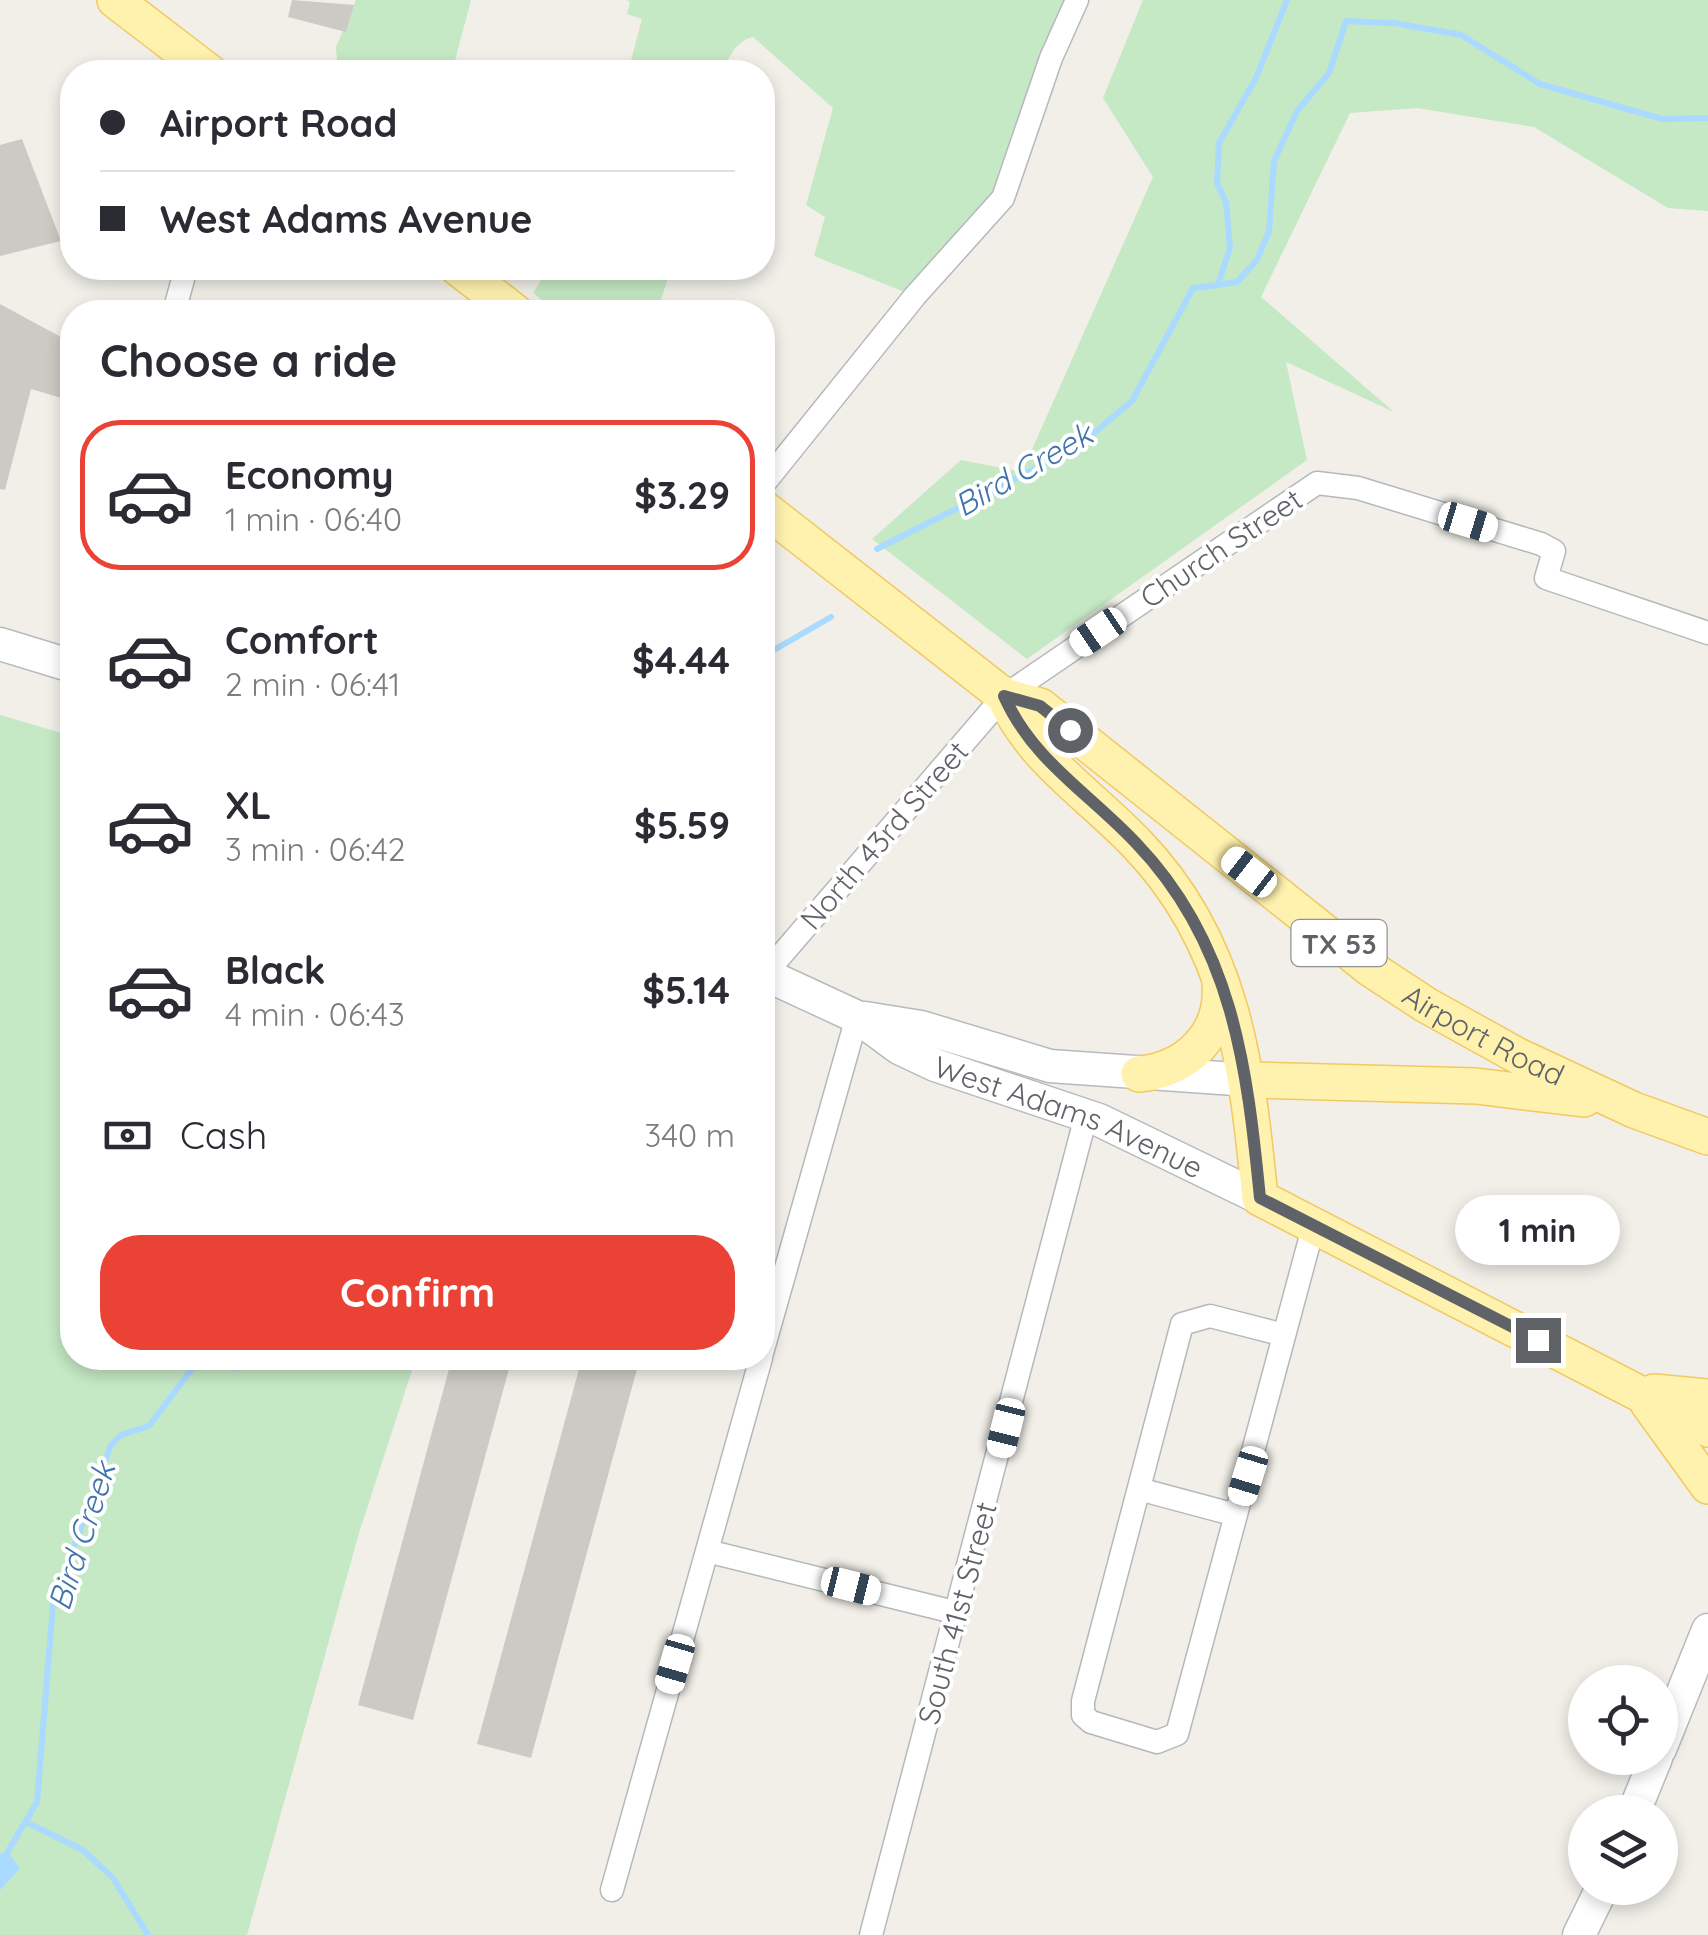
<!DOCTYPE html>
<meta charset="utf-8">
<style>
:root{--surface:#fff;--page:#f2f2f3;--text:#2b2b33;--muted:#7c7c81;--line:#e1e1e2;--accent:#ea4335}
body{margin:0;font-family:Quicksand,sans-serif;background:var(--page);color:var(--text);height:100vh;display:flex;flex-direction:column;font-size:38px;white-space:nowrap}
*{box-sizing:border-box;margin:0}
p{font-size:32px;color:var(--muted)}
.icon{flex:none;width:55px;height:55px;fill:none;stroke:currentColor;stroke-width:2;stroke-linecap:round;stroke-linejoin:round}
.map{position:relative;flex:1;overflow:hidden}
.panel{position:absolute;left:60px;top:300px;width:715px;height:1070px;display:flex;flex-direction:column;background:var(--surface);border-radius:40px;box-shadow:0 5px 15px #0003}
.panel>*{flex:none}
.banner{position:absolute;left:60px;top:60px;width:715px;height:220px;border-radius:40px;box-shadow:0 5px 15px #0003;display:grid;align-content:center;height:220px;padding:0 40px;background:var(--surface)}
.controls{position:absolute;left:1568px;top:1665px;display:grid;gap:20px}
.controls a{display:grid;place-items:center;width:110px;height:110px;border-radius:50%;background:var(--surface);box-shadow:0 5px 15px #0003;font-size:50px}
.end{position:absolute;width:45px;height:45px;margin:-22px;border:12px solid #5f6368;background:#fff;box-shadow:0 0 0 5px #fff}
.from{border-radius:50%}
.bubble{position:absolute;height:70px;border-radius:35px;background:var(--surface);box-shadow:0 5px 15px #0003;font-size:32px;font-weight:700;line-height:70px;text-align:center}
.car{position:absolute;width:30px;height:60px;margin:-30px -15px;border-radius:12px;box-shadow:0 0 8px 2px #0007;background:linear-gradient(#fff 24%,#345 0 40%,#fff 0 76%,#345 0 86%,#fff 0)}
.banner b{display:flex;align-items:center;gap:35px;height:95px;font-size:38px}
.banner b+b{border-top:2px solid var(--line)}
.banner i{width:25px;height:25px;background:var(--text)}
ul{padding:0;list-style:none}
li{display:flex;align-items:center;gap:30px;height:150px;margin:0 20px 15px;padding:0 20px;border:5px solid transparent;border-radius:40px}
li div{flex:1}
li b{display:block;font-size:38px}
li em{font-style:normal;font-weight:700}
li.on{border-color:var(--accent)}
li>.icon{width:90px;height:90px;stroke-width:1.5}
h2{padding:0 40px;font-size:45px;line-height:120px}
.pay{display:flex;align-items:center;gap:25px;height:110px;padding:0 40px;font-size:38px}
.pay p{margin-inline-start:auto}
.action{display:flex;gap:20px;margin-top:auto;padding:20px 40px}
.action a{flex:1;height:115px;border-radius:40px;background:var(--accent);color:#fff;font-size:40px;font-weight:700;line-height:115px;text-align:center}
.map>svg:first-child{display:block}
</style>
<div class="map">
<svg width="1708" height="1935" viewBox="0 0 1708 1935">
<rect width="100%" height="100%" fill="#f1efe8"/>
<path fill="#c5e8c5" d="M356,0H471L452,72H338L336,47Z
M626,0H1077L1003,198L915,296L814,256L825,217L806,205L833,108L753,37C737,40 728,57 723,72H628L642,19L627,14L630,2Z
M1143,0H1708V211L1668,208L1534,127L1417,108L1350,113L1261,297L1394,412L1286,362L1307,460L1027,659L872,539L961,460L1022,472L1153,177L1103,98Z
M549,268H671L657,312H557L533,293Z
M0,715L72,736V1358H416L359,1533L247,1935H0Z"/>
<path fill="#aadaff" d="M0,1853L10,1854L20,1869L0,1890Z"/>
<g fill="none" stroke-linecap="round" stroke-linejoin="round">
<path stroke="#aadaff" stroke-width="6" d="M1218,285L1237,282L1257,260L1269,231L1274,161L1297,111L1329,73L1346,21L1394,23L1461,35L1540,84L1662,119L1708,118
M877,549L1058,457L1095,432L1132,401L1193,288L1218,285L1230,248L1226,202L1217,183L1219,143L1256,78L1287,0
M762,657L831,617
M207,1358L237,1368L241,1358
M26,1822L83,1850L113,1878L148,1935
M0,1865L37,1802L53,1604L111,1445L121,1435L149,1426L200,1358"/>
</g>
<path fill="#cccac5" d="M292,0L354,5L346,32L288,17Z
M22,139L61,241L0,256V145Z
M0,304L72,343V401L31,389L5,490L0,489Z
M452,1358H512L413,1720L358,1705Z
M582,1358H640L531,1758L477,1744Z"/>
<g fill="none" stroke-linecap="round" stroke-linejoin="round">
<defs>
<path id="minor" d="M174,312L186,268
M762,486L915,296L1003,198L1051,58L1077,0
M765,974L1004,696L1317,483L1358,488L1541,544L1554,551L1546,578L1708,633
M1284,1335L1210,1316L1182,1324L1083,1701V1715L1091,1722L1157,1742L1177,1734L1313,1228
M762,1353L857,1017
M1139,1489L1236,1515
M707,1551L958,1613
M612,1890L761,1358
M871,1935L1086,1116"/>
<g id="secondary">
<path d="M0,644L72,666"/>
<path id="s1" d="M762,973L857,1017L899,1048L935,1065L1099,1120L1260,1198"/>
<path d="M865,1018L921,1027L1050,1066L1249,1080"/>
<path d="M1660,1749L1708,1630"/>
<path d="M1634,1812L1656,1758"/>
<path d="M1579,1935L1602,1888"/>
</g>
<g id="primary">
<path d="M115,0L209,72"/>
<path d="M458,268L515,312"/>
<path id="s2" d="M762,507L1004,696L1040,706L1371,969L1426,1005L1518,1056L1634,1110L1708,1137"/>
<path d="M1004,696C1033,760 1088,793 1136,843C1234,944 1247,1067 1260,1198L1708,1429"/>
<path d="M1139,1074C1187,1070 1224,1034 1220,984"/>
<path d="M1249,1080L1476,1086L1584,1099"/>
<path d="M1654,1392L1708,1397"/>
<path d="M1648,1403L1708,1486"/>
</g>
</defs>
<use href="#minor" stroke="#b5b8bc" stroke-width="25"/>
<use href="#secondary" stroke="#b6babf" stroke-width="35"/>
<use href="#primary" stroke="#f2c960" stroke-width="38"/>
<use href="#minor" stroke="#fff" stroke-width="22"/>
<use href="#secondary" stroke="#fff" stroke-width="32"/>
<use href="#primary" stroke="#fff2af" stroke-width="35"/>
</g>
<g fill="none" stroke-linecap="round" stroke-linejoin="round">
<path stroke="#5f6368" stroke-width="12" d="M1070,730L1040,706L1004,696C1033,761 1088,792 1136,843C1233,944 1247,1067 1260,1198L1538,1340"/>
</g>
<g text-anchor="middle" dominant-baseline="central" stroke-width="8" stroke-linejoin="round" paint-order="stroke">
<rect fill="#fff" stroke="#8f9295" stroke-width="2.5" x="1291.5" y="920" width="95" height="46" rx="8"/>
<g font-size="28" font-weight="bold" fill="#5f6368">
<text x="1339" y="943">TX 53</text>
</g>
<g font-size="30" fill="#5f6368" stroke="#fff">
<text transform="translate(1221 548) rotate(-34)">Church Street</text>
<text transform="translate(884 835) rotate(-49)">North 43rd Street</text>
<text stroke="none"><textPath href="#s2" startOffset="898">Airport Road</textPath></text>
<text stroke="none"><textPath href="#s1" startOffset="340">West Adams Avenue</textPath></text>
<text transform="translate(957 1613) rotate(-75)">South 41st Street</text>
</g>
<g font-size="32" font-style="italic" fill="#4174aa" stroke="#fff">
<text transform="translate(1023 469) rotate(-30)">Bird Creek</text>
<text transform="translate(81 1536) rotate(-72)">Bird Creek</text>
</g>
</g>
</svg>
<div class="controls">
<a><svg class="icon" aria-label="locate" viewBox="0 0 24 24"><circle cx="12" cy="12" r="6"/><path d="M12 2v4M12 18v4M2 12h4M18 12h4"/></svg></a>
<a><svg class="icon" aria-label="layers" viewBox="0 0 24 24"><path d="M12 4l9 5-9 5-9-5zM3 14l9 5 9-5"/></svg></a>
</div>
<i class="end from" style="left:1070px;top:730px"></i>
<i class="end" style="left:1538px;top:1340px"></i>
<div class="bubble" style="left:1455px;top:1195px;width:165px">1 min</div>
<i class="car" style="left:1468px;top:522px;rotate:107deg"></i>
<i class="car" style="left:1098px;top:632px;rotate:236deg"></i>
<i class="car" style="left:1249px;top:872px;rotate:308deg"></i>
<i class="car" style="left:1006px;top:1428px;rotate:194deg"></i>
<i class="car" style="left:1248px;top:1476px;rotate:197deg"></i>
<i class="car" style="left:851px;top:1586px;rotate:104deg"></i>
<i class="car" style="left:675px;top:1664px;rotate:196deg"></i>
<div class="banner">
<b><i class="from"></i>Airport Road</b>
<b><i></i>West Adams Avenue</b>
</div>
<section class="panel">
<h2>Choose a ride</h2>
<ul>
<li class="on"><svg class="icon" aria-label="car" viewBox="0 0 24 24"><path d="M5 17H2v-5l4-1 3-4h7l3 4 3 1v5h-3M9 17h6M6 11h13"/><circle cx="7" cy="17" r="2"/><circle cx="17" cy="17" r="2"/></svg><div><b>Economy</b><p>1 min · 06:40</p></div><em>$3.29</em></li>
<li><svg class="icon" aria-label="car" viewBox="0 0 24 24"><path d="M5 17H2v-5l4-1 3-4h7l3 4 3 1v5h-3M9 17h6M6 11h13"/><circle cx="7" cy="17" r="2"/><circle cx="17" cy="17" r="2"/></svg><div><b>Comfort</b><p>2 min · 06:41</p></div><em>$4.44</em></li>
<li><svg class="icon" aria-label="car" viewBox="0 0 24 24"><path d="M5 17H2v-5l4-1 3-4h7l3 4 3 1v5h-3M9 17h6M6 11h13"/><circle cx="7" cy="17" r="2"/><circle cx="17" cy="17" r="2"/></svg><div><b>XL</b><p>3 min · 06:42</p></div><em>$5.59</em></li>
<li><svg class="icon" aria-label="car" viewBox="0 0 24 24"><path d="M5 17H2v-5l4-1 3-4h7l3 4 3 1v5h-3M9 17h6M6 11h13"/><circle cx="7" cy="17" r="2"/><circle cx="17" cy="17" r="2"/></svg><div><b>Black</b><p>4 min · 06:43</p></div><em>$5.14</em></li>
</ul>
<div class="pay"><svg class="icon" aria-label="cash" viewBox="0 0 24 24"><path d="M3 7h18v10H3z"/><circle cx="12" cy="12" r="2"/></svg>Cash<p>340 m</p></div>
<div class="action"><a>Confirm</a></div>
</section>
</div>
